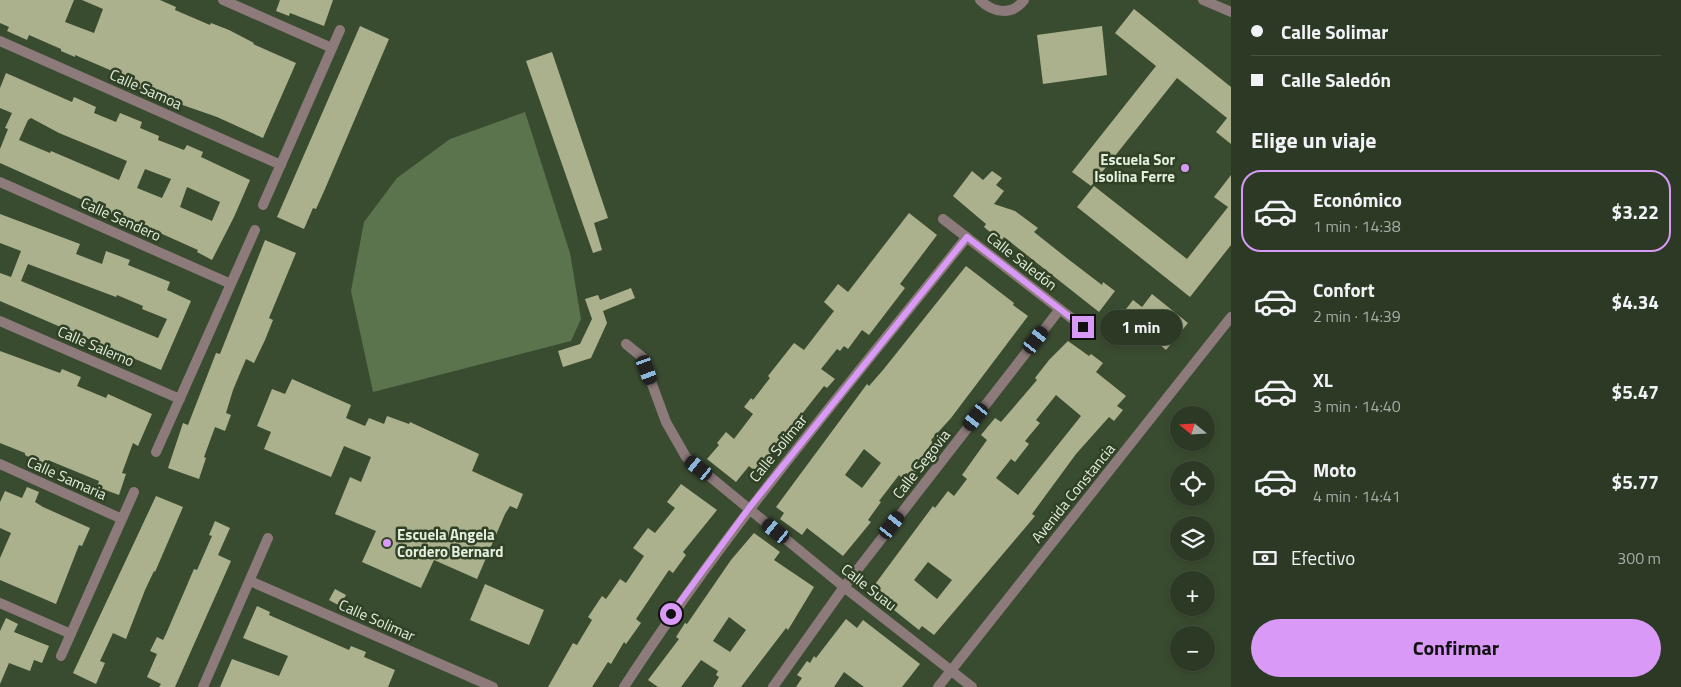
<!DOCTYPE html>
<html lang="es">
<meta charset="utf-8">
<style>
:root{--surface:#2c3924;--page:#34402c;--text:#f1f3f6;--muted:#a6aca6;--line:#485341;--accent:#d99af7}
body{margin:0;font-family:"Titillium Web",sans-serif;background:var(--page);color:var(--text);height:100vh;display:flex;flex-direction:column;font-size:19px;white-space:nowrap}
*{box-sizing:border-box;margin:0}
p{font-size:16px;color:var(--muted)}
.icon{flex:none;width:28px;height:28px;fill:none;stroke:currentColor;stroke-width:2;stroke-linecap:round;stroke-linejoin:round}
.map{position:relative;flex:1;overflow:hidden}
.side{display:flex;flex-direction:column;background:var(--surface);width:450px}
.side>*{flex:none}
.banner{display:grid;align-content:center;height:110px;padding:0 20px;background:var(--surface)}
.needle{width:32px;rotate:288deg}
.controls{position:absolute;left:1170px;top:406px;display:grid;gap:10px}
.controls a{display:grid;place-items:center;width:45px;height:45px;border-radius:50%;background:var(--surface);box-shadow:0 2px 8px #0003,0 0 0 1px var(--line);font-size:25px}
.end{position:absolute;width:22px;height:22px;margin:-11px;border:6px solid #d99af7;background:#111;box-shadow:0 0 0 2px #111}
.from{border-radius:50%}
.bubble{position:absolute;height:35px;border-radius:18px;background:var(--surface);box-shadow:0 2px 8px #0003,0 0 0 1px var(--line);font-size:16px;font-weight:700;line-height:35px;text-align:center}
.car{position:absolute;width:15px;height:30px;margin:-15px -8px;border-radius:6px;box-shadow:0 0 4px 1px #0007;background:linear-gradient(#222 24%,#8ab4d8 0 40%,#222 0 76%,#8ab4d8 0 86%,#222 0)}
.banner b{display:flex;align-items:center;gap:18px;height:48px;font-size:19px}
.banner b+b{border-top:1px solid var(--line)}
.banner i{width:12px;height:12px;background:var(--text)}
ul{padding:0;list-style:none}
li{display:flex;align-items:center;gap:15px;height:82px;margin:0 10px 8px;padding:0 10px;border:2px solid transparent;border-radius:20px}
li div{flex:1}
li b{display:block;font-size:19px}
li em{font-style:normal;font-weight:700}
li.active{border-color:var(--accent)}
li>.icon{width:45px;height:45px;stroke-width:1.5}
h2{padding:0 20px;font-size:22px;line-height:60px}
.pay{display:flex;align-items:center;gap:12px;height:55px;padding:0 20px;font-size:19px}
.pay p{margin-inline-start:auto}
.cta{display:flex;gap:10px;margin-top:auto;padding:10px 20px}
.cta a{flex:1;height:58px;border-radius:30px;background:var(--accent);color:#111;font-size:20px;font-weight:700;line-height:58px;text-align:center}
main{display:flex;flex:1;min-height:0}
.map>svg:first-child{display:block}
</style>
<main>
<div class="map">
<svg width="1231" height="687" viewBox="0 0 1231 687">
<rect width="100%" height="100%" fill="#3a4c30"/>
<path fill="#5b744d" d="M525,112L570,253L581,319L571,341L373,392L351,291L364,222L397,178L450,139Z"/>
<path fill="#acb18d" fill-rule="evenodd" d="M0,0H74L65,22L94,33L103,9L82,0H160L176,7L175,10L210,25L211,23L229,30L254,43L253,44L296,63L263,138L217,117L174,102L175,100L144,88L143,91L124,82L126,78L110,70L75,55V57L61,51V49L29,35L27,40L7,31L9,27L0,23Z
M280,0H333L324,26L290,13L289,16L276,11Z
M1134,9L1231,87V144L1216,132L1227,118L1177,78L1091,186L1072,172L1156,66L1115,33Z
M360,26L389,39L325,189L316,209L313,208L304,229L277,217Z
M1102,26L1107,75L1043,84L1037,35Z
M552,52L608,218L594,223L602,250L593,253L526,61Z
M6,73L72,102L74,97L96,107L94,113L116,122L120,113L142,122L140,128L159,136L158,140L184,150L187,145L203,152L201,157L250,180L234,217L212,260L197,252L198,250L151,229L84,203L85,201L0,163V149L8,129L5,128L12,113L0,108V88ZM31,118L59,133L127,161L119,180L51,151L50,153L19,140L28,120ZM145,169L171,179L162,198L137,188ZM187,187L220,202L212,221L180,207Z
M972,171L983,180L992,171L1002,178L996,185L1004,191L994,204L1015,211L1038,228L1034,232L1068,259L1102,285L1103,282L1115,291L1099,312L1004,237L1001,241L984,227L986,224L953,196Z
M1231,175V245L1190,297L1077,207L1094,186L1187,259L1228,207L1214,197Z
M909,213L937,235L900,284L905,288L869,335L862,330L848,349L844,346L840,351L837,349L821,369L835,379L827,388L824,386L756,472L749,466L736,482L707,459L719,445L717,443L726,432L734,439L753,414L744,407L751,398L753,400L770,378L768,376L794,343L804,350L834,311L824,302L838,284L848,292Z
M0,214L80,244L76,254L102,264L106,251L130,260L128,265L170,282L167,290L191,301L161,370L0,301V273L11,277L21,251L0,243ZM28,264L116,297L117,295L143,306L142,309L167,319L158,338L21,281Z
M265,240L296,253L269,318L273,320L265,340L254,363L246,359L233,390L226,413L231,415L225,431L215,427L204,457L206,458L199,479L168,468L183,423L188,425L216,353L220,354Z
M966,266L1014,303L1013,305L1028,316L951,418L931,440L933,443L920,459L923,462L911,477L906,473L902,478L899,475L879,501L881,502L868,520L871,522L843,556L807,528L802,535L780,519L784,513L776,507L867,384L869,386L883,370ZM864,449L881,463L862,488L845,475Z
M631,288L635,298L603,311L607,323L591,358L563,367L558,351L580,344L592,319L585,299L598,295L600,300Z
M1152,294L1188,323L1166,350L1123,313L1133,300L1142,307Z
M1068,341L1089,356L1091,354L1103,363L1096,372L1126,396L1117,406L1123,410L1114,421L1109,417L1076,454L1032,514L1035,516L1025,528L934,635L922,626L919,630L870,591L933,506L935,508L948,491L954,496L967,479L962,475L987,440L981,435L995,418L1001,422L1037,380L1035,378L1049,360ZM1056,395L1081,416L1018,495L996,478L1011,459L1015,462L1029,444L1025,441L1040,423L1036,420ZM928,562L952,580L937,599L914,580Z
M0,351L60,373L62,369L81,377L77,386L106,398L108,394L152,414L138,446L133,443L122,473L126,474L119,495L97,487L99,481L48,460L46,466L25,455V453L0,443Z
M292,379L351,405L346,418L365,426L369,418L384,424L387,416L409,424L410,422L479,454L472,471L523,494L517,509L510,506L505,514L477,579L434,560L421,588L362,562L376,531L335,514L350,477L361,482L371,457L344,446L331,477L264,449L271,432L257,426L272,389L285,394Z
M681,484L717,510L683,552L686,555L673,573L669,570L636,619L641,623L626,644L624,642L611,664L608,662L592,687H548L573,643L577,645L592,620L588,617L602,596L606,599L620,579L626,583L644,556L633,548L648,528L655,533L675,508L667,502Z
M27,487L39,492L35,502L43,507L90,528L82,546L79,545L56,604L0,580V558L11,533L0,528V502L5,491L22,498Z
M156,496L183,507L155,572L154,571L145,590L126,639L113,633L100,661L105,663L96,684L73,673Z
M215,521L230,528L218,555L231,561L175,687H159L161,684L147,677L157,654L150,651L157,637L163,640L166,634L194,569L197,570L212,536L209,535Z
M754,533L780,552L774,560L814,587L788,630L786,628L741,687H713L719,677L716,675L718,671L701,660L681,687H658L648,680L679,639L676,637L685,623L687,624L731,560ZM729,617L746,630L730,652L713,641Z
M485,584L544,610L529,645L470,620Z
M335,589L346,595L340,606L329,600Z
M257,606L270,612L269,615L349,650L351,646L366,652L364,657L395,670L388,687H220L232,659L279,676L288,656L243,638Z
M6,618L18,624L14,632L49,646L42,663L34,660L30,671L9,663L0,684V631Z
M846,619L857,628L863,620L920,664L902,687H864L844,672L834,687H796L802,678L797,675L807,661L810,663L814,656L816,658Z"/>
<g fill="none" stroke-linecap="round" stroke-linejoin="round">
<path stroke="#8d7a7b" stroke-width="10" d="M223,0L332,48
M980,0C993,13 1012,16 1024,0
M1203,0L1231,12
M0,41L281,165
M0,182L231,284
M263,205L340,30
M943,219L1083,327
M0,321L180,399
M626,344L642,357L666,422L686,457L844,587L972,687
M156,452L255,230
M0,464L122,519
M250,581L493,687
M0,603L71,634
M61,656L134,492
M203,687L268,538
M624,687C727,528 849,384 967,237
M773,687L844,587L1060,309
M938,687L1231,317"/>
</g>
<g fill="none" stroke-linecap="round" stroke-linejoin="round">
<path stroke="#d99af7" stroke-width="6" d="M671,614L749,508L967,237L1083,327"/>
</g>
<g fill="#d99af7" stroke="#304126" stroke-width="2">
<circle cx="1185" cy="168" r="5"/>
<circle cx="387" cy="543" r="5"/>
</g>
<g text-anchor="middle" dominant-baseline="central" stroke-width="5" stroke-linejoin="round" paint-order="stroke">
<g font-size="15" fill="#e4efde" stroke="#304126">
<text transform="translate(146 89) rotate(24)">Calle Samoa</text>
<text transform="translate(121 219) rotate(24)">Calle Sendero</text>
<text transform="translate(1022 261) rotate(38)">Calle Saledón</text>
<text transform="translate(96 346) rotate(23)">Calle Salerno</text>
<text transform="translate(778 448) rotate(-51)">Calle Solimar</text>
<text transform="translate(921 464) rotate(-52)">Calle Segovia</text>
<text transform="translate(67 478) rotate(24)">Calle Samaria</text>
<text transform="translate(1073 493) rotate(-51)">Avenida Constancia</text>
<text transform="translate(869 587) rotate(38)">Calle Suau</text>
<text transform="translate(377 620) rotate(24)">Calle Solimar</text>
</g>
<g font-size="15" font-weight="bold" fill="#e4efde" stroke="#304126" text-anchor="end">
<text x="1175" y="159">Escuela Sor<tspan x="1175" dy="17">Isolina Ferre</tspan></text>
<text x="397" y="534" text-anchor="start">Escuela Angela<tspan x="397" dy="17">Cordero Bernard</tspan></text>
</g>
</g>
</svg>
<div class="controls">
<a><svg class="needle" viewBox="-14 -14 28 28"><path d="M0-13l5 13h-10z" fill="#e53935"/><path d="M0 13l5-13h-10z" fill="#a6aca6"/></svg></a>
<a><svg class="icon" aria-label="locate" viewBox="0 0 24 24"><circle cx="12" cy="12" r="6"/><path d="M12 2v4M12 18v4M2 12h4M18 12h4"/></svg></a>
<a><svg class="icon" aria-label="layers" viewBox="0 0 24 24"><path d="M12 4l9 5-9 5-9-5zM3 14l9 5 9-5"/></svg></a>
<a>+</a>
<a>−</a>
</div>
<i class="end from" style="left:671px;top:614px"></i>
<i class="end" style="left:1083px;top:327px"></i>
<div class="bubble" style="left:1100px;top:310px;width:82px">1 min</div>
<i class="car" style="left:1036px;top:340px;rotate:38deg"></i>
<i class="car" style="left:647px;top:370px;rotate:160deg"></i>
<i class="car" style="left:976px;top:417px;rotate:218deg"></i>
<i class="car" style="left:699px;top:468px;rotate:309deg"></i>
<i class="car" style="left:892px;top:525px;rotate:38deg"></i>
<i class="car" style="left:776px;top:531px;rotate:309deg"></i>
</div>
<section class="side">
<div class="banner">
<b><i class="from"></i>Calle Solimar</b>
<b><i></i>Calle Saledón</b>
</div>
<h2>Elige un viaje</h2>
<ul>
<li class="active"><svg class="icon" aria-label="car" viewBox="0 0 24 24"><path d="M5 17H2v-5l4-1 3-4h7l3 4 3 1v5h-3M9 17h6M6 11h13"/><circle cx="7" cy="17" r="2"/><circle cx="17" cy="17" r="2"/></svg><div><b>Económico</b><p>1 min · 14:38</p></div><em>$3.22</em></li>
<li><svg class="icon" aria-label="car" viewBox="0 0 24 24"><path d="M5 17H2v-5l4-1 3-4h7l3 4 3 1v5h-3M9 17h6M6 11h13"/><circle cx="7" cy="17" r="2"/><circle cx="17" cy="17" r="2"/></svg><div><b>Confort</b><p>2 min · 14:39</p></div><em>$4.34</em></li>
<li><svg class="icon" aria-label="car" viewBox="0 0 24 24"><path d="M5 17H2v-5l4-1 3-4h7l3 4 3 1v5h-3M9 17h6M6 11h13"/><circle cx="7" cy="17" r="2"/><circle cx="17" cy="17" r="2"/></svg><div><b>XL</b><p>3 min · 14:40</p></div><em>$5.47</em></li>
<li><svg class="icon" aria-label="car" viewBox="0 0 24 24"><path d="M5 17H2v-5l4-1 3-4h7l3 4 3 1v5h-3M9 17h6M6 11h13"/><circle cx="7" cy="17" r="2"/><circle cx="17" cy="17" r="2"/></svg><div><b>Moto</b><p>4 min · 14:41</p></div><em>$5.77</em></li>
</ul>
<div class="pay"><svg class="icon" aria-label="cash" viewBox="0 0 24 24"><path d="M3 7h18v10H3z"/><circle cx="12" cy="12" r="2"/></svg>Efectivo<p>300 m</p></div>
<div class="cta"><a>Confirmar</a></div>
</section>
</main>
